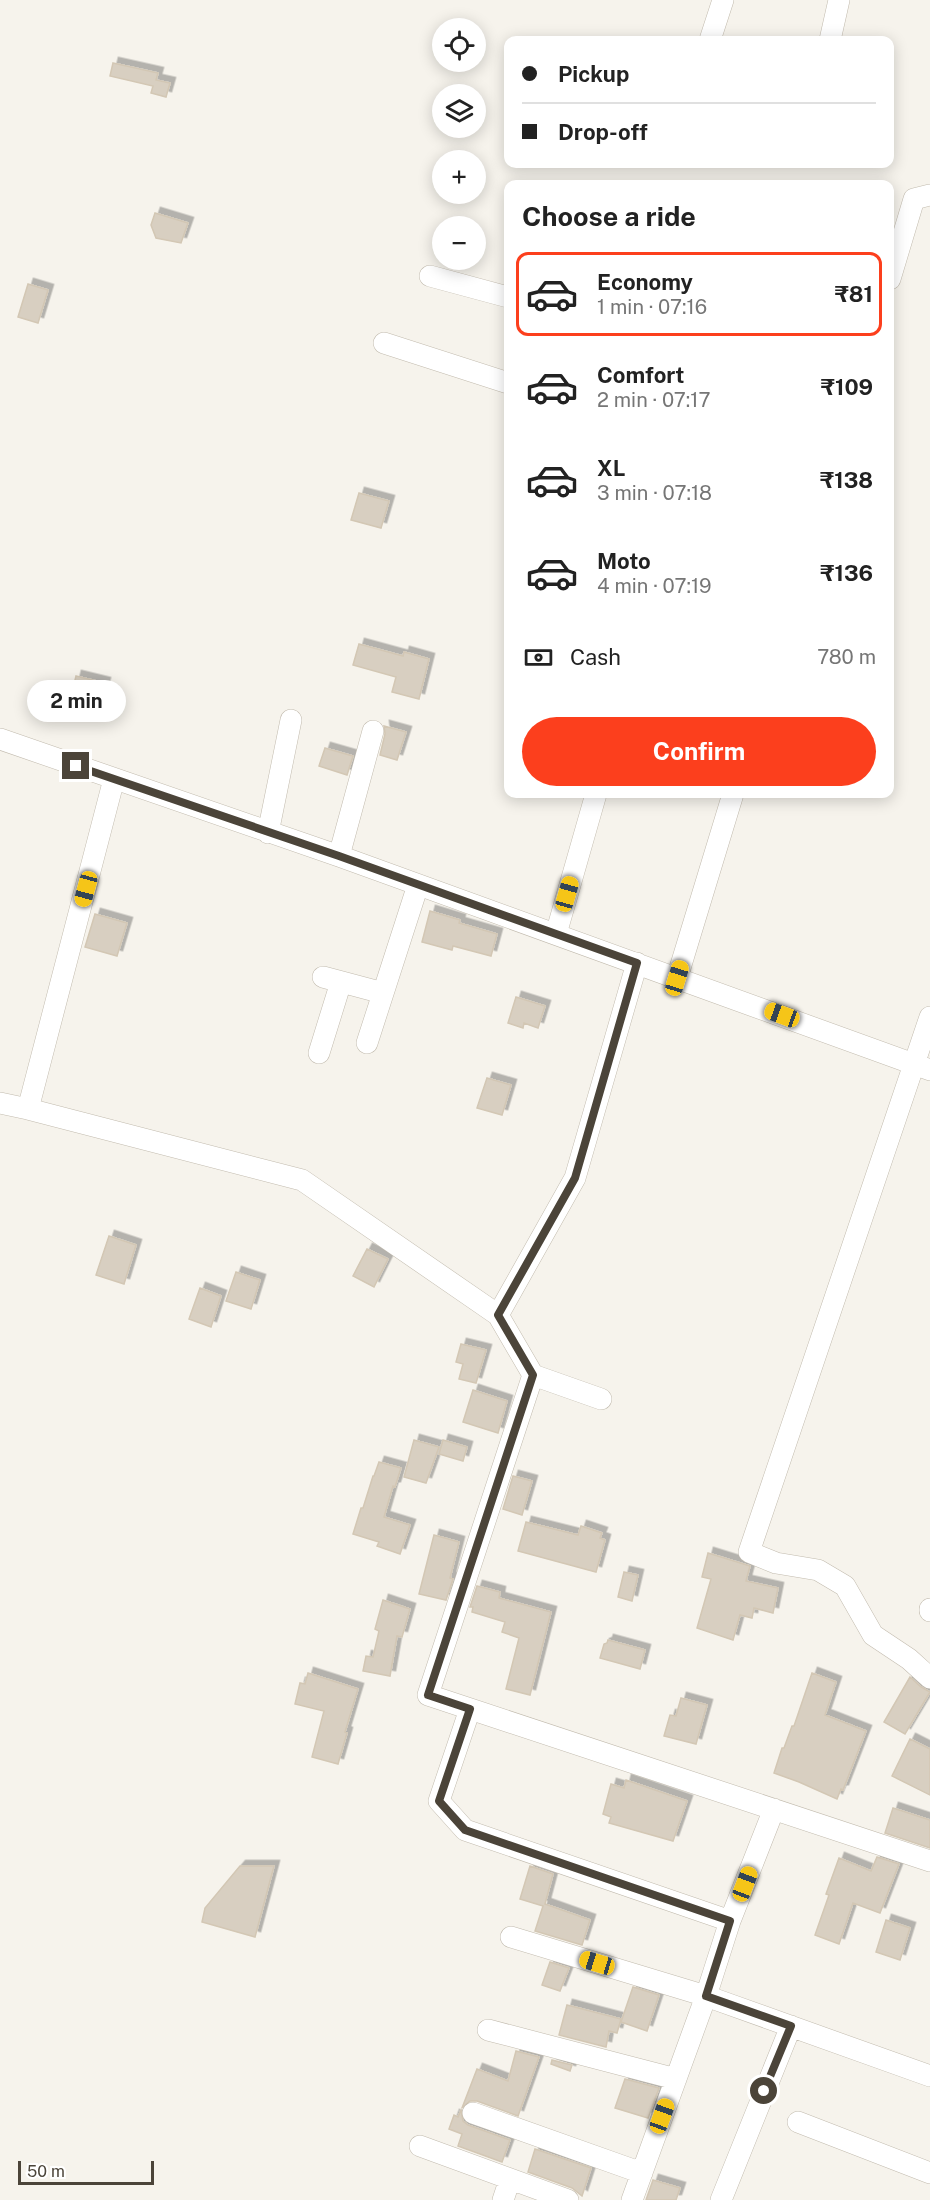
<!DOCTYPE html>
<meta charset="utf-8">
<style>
:root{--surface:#fff;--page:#f2f2f2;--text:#222;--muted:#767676;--line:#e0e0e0;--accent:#fc3f1d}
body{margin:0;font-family:"Public Sans",sans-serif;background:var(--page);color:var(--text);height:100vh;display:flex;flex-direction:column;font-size:22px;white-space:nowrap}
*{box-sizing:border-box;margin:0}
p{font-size:20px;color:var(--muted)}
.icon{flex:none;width:33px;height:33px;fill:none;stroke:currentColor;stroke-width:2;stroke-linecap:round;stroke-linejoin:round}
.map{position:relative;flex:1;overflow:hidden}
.side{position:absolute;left:504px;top:180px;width:390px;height:618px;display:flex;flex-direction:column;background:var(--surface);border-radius:12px;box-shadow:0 3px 15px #0003}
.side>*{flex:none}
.banner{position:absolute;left:504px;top:36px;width:390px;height:132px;border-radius:12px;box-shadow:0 3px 15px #0003;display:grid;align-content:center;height:132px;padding:0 18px;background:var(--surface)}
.controls{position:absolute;left:432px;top:18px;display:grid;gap:12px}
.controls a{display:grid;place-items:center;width:54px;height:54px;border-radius:50%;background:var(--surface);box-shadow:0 3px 15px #0003;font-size:30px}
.scale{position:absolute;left:18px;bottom:15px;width:136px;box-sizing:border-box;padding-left:6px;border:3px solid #4b4439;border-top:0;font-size:16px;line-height:21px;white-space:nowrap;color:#4b4439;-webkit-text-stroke:4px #fff;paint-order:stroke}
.end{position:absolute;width:27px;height:27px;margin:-14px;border:8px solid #4b4439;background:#fff;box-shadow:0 0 0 3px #fff}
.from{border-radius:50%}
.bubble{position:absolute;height:42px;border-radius:21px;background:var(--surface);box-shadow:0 3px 15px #0003;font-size:20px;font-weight:700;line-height:42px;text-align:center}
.car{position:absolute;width:18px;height:36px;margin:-18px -9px;border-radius:8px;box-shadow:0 0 4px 2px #0007;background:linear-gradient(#f5c518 24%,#345 0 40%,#f5c518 0 76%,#345 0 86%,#f5c518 0)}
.banner b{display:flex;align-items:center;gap:21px;height:57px;font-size:22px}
.banner b+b{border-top:2px solid var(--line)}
.banner i{width:15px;height:15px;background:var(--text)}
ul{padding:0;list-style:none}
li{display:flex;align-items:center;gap:18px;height:84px;margin:0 12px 9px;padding:0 6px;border:3px solid transparent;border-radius:12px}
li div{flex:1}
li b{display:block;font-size:22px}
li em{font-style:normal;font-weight:700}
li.on{border-color:var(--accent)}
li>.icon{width:54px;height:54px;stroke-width:1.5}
h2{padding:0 18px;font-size:27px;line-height:72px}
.pay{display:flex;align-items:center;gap:15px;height:66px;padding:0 18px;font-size:22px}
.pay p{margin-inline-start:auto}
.button{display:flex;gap:12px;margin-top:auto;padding:12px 18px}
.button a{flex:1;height:69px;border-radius:36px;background:var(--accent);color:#fff;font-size:24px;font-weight:700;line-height:69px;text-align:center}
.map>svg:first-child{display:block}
</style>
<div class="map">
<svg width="930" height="2200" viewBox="0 0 930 2200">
<defs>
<filter id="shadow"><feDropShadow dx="5.5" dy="-5.5" stdDeviation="0" flood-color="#0004"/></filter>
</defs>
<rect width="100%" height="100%" fill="#f6f3ec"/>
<path fill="#d8cfc1" stroke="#d3c7b4" stroke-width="1.5" filter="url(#shadow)" d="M113,63L158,73L156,80L170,83L166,97L151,93L153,86L110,76Z
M155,213L188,223L181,243L156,238L151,225Z
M28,284L48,290L38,323L18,317Z
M359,493L389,501L381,528L351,520Z
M359,644L403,656L404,652L429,659L419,699L392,692L396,677L353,665Z
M76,676L105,683L98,709L70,701Z
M384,726L406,732L397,760L380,755L385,734Z
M325,748L353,756L347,775L319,766Z
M430,911L460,920L459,923L497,934L491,956L453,946L452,950L422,942Z
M95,914L127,923L117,956L85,947Z
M516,997L545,1006L538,1028L524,1023L523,1028L508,1023Z
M487,1078L511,1085L502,1115L477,1108Z
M109,1236L136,1245L124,1284L96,1275Z
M367,1249L388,1259L374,1287L353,1276Z
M236,1272L260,1280L251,1309L226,1301Z
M200,1288L221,1296L211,1327L189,1319Z
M461,1344L486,1350L476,1383L459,1379L463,1364L456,1362Z
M473,1390L507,1401L498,1433L463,1422Z
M414,1440L439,1447L426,1483L404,1477Z
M443,1440L467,1447L463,1461L439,1454Z
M379,1462L401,1468L395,1487L393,1486L384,1517L410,1525L400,1554L377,1546L379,1542L353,1534L361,1508H363L373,1476H374Z
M513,1476L532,1481L522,1515L503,1509Z
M526,1522L578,1535L581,1526L602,1533L600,1538L605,1540L596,1572L518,1551Z
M434,1535L459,1542L450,1578L453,1579L446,1600L419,1594Z
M708,1553L750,1566L746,1581L778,1588L773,1613L754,1608L752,1618L740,1615L733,1640L697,1628L711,1579L702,1577Z
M624,1572L638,1575L632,1601L618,1597Z
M477,1586L500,1592L499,1598L551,1612L530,1695L506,1689L519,1638L502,1632L505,1622L472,1612L473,1607H470Z
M383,1600L410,1609L402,1637L397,1636L390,1676L363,1671L366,1656L373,1657L379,1631L375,1629Z
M608,1640L645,1650L640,1669L600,1658L604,1644L607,1643Z
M308,1673L358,1689L345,1732L347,1733L338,1764L312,1757L324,1711L295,1704L300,1683L305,1684Z
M812,1673L836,1682L825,1715L866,1731L843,1790L841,1789L837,1799L799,1782L774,1773L782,1748H784L792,1726H794Z
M910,1677L921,1687L930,1692L905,1734L884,1722Z
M681,1698L707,1705L696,1744L664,1736L670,1715L676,1716Z
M910,1739L930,1749V1795L892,1776Z
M626,1780L687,1801L673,1841L609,1823L611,1817L603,1814L611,1784L624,1788Z
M893,1808L930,1820V1848L885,1833Z
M877,1857L899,1864L880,1913L853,1903L839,1944L815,1935L829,1895L826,1894L839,1858L871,1871Z
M240,1866H274L255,1937L202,1922L205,1908Z
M530,1866L553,1874L545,1904L590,1920L582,1945L535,1931L543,1906L520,1899Z
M886,1920L910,1928L900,1960L876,1952Z
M550,1962L569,1968L560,1991L542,1985Z
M633,1987L659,1995L647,2031L621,2022Z
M567,2005L621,2019L617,2033L609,2031L606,2047L559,2035Z
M516,2051L539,2057L518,2116L477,2101H470L462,2108L477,2069L508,2081Z
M552,2060L572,2065L570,2071L551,2064Z
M625,2079L659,2088L648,2118L615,2108Z
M461,2110L463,2121L468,2125L510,2140L502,2162L458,2146L462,2134L449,2129L454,2115L458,2117Z
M535,2149L591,2168L582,2196L572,2188L528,2172Z
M653,2180L680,2188L676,2200H646Z"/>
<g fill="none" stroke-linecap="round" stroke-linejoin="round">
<defs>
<path id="minor" d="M710,40L723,0
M830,40L839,0
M430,276L508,297
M890,279L914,199L930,195
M384,343L508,383
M0,739L339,856L930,1070
M114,779L28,1109L302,1180L498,1315L533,1375L601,1399
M268,833L291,720
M339,856L373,731
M556,934L596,794
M323,977L383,993
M677,978L733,794
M930,1017L749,1552L776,1563L818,1570L845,1586L873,1635L909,1659L930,1678
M367,1043L418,885
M319,1053L341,982
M0,1103L28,1109
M498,1315L575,1178L637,963
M533,1375L428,1695L930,1861
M930,1609V1611
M470,1709L439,1801L465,1830L730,1921
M511,1937L706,1996L930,2076
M488,2030L676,2079
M473,2113L642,2173
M798,2122L930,2173
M420,2146L568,2200
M503,2200L510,2179
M632,2200L706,1996L730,1921L774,1809
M721,2200L791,2026"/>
</defs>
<use href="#minor" stroke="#c2bbae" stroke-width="22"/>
<use href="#minor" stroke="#fff" stroke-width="21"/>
</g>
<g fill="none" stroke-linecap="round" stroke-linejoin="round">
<path stroke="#4b4439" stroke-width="8" d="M76,766L339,856L637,963L575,1178L498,1315L533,1375L428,1695L470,1709L439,1801L465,1830L730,1921L706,1996L791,2026L764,2091"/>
</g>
</svg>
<div class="controls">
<a><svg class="icon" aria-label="locate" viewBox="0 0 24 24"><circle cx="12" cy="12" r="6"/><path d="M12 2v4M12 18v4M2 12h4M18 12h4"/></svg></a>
<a><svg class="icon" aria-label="layers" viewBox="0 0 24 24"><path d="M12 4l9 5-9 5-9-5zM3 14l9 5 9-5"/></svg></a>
<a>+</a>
<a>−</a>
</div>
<div class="scale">50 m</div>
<i class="end from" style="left:764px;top:2091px"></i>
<i class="end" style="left:76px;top:766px"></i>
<div class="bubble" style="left:27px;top:680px;width:99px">2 min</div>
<i class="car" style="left:86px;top:889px;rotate:195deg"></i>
<i class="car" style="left:567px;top:894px;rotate:16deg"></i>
<i class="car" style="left:677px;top:978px;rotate:17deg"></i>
<i class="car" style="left:782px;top:1015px;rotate:290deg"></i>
<i class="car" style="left:745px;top:1884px;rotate:21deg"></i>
<i class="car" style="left:597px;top:1963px;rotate:287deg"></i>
<i class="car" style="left:662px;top:2116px;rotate:20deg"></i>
<div class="banner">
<b><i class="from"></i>Pickup</b>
<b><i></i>Drop-off</b>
</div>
<section class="side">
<h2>Choose a ride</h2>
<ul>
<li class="on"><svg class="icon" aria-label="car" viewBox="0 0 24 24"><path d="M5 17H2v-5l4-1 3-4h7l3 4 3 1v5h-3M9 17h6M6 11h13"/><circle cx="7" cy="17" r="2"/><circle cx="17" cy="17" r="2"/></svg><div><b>Economy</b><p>1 min · 07:16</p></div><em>₹81</em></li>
<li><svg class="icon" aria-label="car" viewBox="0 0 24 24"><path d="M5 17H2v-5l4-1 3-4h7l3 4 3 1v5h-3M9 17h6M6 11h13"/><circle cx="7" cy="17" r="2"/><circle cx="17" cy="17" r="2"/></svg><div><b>Comfort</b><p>2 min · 07:17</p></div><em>₹109</em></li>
<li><svg class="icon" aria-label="car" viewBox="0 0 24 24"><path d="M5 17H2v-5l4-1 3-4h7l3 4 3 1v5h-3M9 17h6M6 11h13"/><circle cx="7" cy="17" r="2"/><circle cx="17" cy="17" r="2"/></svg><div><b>XL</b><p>3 min · 07:18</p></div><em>₹138</em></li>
<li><svg class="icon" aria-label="car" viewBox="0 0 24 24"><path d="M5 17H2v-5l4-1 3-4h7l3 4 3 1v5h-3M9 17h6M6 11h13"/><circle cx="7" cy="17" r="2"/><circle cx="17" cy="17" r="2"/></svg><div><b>Moto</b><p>4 min · 07:19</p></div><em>₹136</em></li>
</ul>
<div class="pay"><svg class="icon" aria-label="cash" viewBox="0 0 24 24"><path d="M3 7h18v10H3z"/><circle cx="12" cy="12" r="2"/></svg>Cash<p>780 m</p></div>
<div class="button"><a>Confirm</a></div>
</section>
</div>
